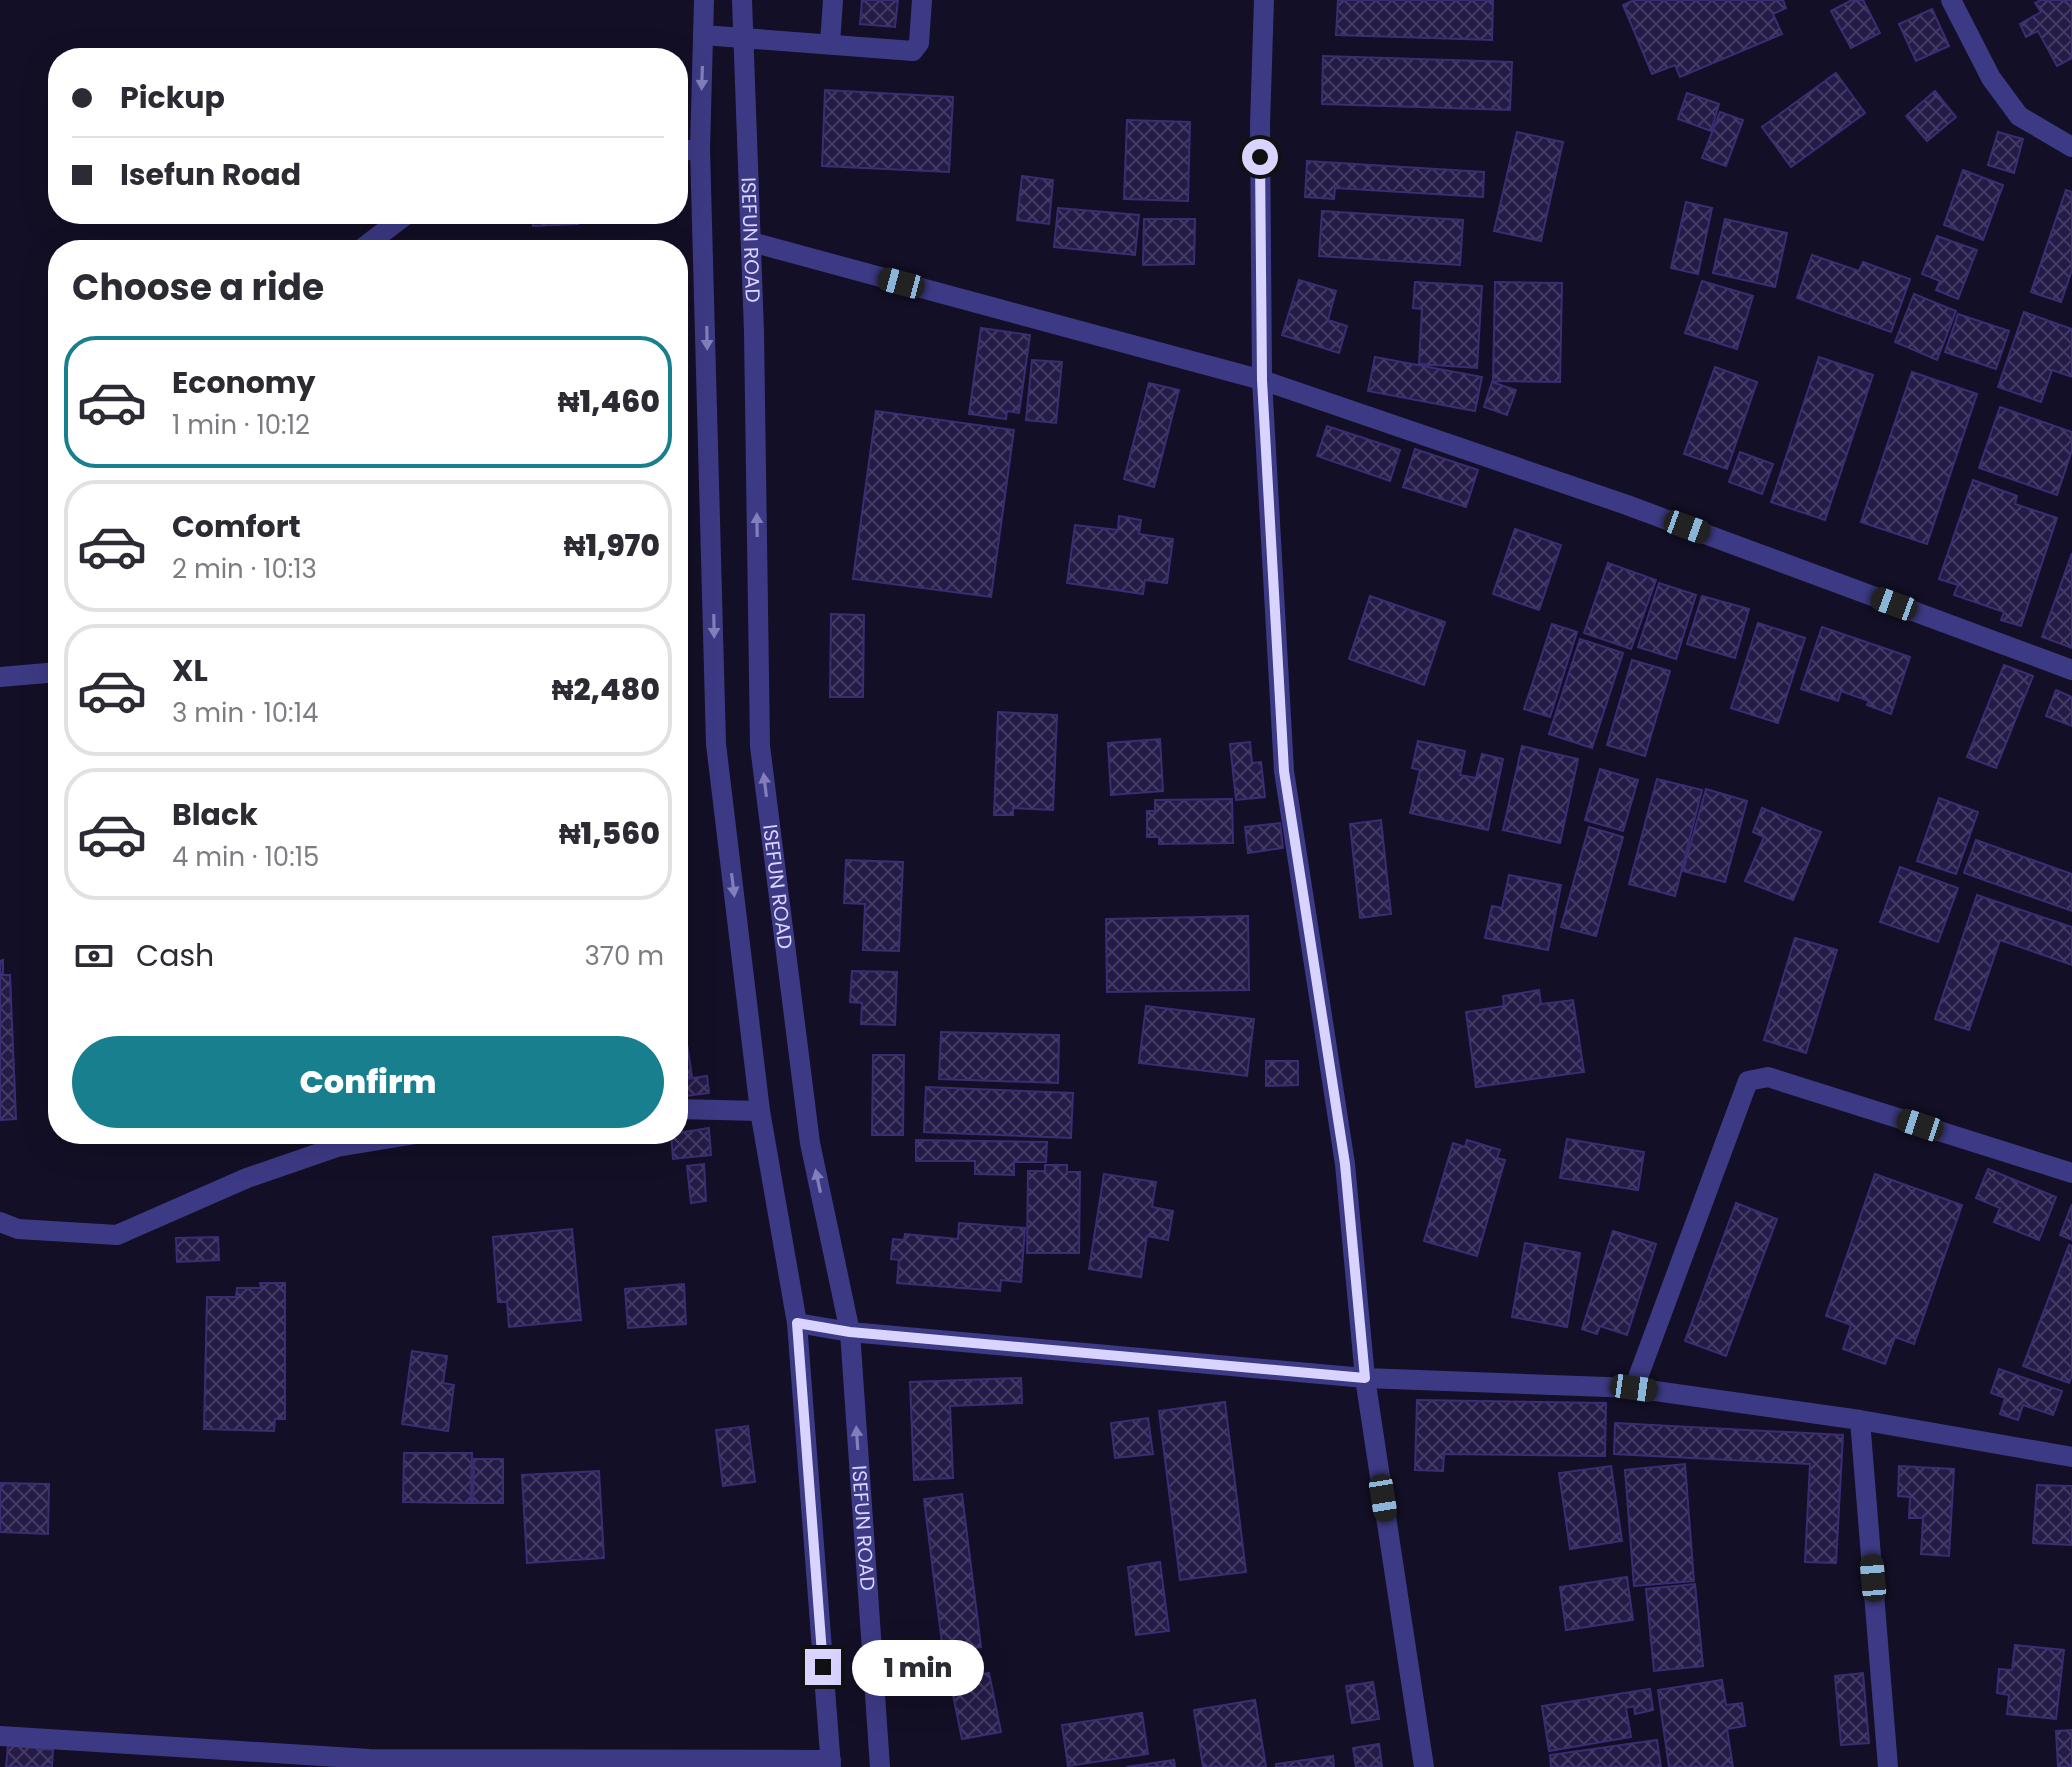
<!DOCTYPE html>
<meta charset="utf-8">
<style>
:root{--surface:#fff;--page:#f7f7f7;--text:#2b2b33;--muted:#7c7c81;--line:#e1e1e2;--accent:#187f8f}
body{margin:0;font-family:Poppins,sans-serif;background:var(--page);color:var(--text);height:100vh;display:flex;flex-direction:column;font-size:30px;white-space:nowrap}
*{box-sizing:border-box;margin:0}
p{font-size:26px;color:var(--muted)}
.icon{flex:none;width:44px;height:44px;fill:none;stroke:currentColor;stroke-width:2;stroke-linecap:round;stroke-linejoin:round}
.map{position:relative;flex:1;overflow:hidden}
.details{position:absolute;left:48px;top:240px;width:640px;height:904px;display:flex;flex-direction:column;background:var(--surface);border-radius:32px;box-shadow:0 8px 32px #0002}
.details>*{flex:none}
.banner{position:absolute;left:48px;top:48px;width:640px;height:176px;border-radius:32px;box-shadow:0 8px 32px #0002;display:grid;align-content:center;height:176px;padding:0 24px;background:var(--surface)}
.end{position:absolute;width:36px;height:36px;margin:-18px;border:10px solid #d9d4ff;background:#111;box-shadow:0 0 0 4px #111}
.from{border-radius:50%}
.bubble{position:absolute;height:56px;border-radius:28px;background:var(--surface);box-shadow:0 8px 32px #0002;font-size:26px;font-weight:800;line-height:56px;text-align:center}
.car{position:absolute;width:24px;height:48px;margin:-24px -12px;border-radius:10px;box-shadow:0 0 6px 2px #0007;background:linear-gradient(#222 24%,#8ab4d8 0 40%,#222 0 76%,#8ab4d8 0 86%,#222 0)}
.banner b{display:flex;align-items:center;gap:28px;height:76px;font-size:30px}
.banner b+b{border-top:2px solid var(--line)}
.banner i{width:20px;height:20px;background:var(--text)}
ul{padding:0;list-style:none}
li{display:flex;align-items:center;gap:24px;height:132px;margin:0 16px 12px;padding:0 8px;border:4px solid var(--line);border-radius:32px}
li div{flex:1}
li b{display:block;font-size:30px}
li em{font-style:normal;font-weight:800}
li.selected{border-color:var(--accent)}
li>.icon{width:72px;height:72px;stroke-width:1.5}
h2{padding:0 24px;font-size:36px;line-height:96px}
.pay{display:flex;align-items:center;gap:20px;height:88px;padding:0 24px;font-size:30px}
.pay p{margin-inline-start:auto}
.cta{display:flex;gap:16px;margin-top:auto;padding:16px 24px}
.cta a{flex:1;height:92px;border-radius:48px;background:var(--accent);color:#fff;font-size:32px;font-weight:800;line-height:92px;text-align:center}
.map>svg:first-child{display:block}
</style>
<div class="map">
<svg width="2072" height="1767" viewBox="0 0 2072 1767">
<defs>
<pattern id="building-cross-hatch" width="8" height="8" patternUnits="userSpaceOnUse" patternTransform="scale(2)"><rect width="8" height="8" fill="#241b47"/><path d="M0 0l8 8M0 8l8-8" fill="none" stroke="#433b63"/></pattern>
</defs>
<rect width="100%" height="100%" fill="#130f26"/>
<path fill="url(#building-cross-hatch)" stroke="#3b2d73" stroke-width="2" d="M862,0H898L895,27L860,24Z
M1338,0H1493L1492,40L1336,35Z
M1634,0H1783L1786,8L1773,14L1782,34L1680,77L1675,65L1652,74L1623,5Z
M1852,0H1863L1880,33L1851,48L1831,11Z
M2041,0H2072V58L2057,66L2038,31L2026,37L2020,24L2041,12L2035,3Z
M1932,9L1949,46L1916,61L1899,24Z
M1323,56L1512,62L1510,110L1322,104Z
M1836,73L1865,113L1791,167L1762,127Z
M825,90L953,97L949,172L822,166Z
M1935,91L1956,117L1927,141L1906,116Z
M1687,93L1719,104L1711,131L1678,119Z
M1720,112L1743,120L1726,166L1702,158Z
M1127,120L1190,122L1188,201L1124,199Z
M1517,132L1563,142L1541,241L1494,231Z
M1998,132L2023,139L2014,173L1988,165Z
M1307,161L1484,172L1483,197L1335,188L1334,199L1305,197Z
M1963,170L2003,185L1983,240L1944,225Z
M1022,176L1053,180L1049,224L1017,220Z
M2066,190L2072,192V270L2061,302L2031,292Z
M1686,202L1712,208L1698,274L1671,268Z
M1058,208L1139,215L1135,255L1054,247Z
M1322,211L1463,220L1460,265L1319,256Z
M533,214H577L578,224L533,226Z
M600,214H643L644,218L601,220Z
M1144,219H1195L1194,264L1143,265Z
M1725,219L1787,233L1775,287L1713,273Z
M1937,236L1977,250L1958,299L1936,290L1940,281L1922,274Z
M1812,255L1859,271L1863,262L1910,279L1891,332L1797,298Z
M1299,280L1336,291L1328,320L1347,326L1339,353L1282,335Z
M1702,281L1753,296L1737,349L1685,333Z
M1415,282L1482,286L1477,368L1419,364L1422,309L1413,308Z
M1495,282L1562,283L1560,382L1493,381Z
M1914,294L1956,311L1937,360L1895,342Z
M2024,312L2072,329V377L2052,370L2041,402L1998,387Z
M1958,314L2009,331L1996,369L1945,352Z
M981,328L1030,335L1019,413L1007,411L1006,419L969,414Z
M1375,357L1482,377L1475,411L1368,391Z
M1819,357L1873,375L1825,520L1771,502Z
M1032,360L1062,362L1056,423L1026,420Z
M1715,367L1757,382L1727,469L1684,454Z
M1912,372L1977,394L1927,544L1861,522Z
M1492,382L1516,390L1507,415L1484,407Z
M1149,383L1179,390L1154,487L1124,479Z
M2000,407L2072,432V450L2057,495L1979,468Z
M876,411L1014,430L991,597L853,579Z
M1327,426L1400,450L1390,481L1317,456Z
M1415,449L1478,470L1466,507L1403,487Z
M1740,452L1773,464L1762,494L1729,482Z
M1973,480L2017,496L2015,504L2057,518L2021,626L2001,620L2004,612L1954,595L1958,585L1939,579Z
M1119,516L1141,520L1139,534L1173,539L1167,583L1145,580L1143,594L1067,583L1075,525L1118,530Z
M1515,529L1561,545L1539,610L1493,594Z
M2072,553V648L2042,637Z
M1608,563L1656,580L1631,649L1584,633Z
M1659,583L1696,595L1676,659L1638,647Z
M1370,596L1445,622L1424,685L1349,659Z
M1702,596L1749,609L1735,658L1687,644Z
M831,614L864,615L863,697H830Z
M1758,623L1805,638L1778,723L1731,708Z
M1552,624L1577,632L1550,717L1524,709Z
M1822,627L1910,657L1891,714L1867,705L1869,701L1841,691L1838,701L1801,689Z
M1580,639L1623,653L1592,748L1549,734Z
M1632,660L1670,671L1645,756L1607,745Z
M2004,665L2033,676L1996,768L1967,757Z
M2056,690L2072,697V726L2046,716Z
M998,712L1057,715L1053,810L1013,808V815H994Z
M1160,739L1163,791L1111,795L1108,743Z
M1418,741L1465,751L1460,775L1476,778L1482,754L1503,759L1488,830L1410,813L1420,770L1412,768Z
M1250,742L1252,763L1261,762L1265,797L1236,800L1230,744Z
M1522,746L1578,759L1560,843L1503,830Z
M1600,769L1638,780L1623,831L1585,820Z
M1657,779L1702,790L1675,896L1629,884Z
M1706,789L1747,801L1725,882L1683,871Z
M1939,798L1978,812L1956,874L1917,861Z
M1232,799L1233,843L1159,844V837H1147V811H1155V800Z
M1762,808L1821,832L1793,900L1745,881L1764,837L1753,832Z
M1381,820L1391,914L1360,918L1350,824Z
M1280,823L1283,848L1248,853L1245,827Z
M1589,827L1623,837L1596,936L1561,927Z
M1976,840L2072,874V911L1964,873Z
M846,860L903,862L899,951L863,950L865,904L844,903Z
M1900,867L1958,888L1938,942L1880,922Z
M1509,875L1561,885L1548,950L1485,938L1492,906L1502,908Z
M1977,895L2072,927V965L2000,940L1969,1030L1935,1019Z
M1248,916L1249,990L1107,992L1106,919Z
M1795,938L1837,950L1806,1053L1764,1040Z
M3,960V975H10L16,1119L0,1120V961Z
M852,971L897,972L895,1025L861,1024L862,1003L850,1002Z
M1539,990L1541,1004L1573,1000L1584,1072L1476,1087L1466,1012L1504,1006L1503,996Z
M1146,1006L1254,1019L1247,1076L1139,1063Z
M941,1032L1059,1035L1058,1083L939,1079Z
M686,1038L692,1076L678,1078V1040Z
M873,1055H904L903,1135H872Z
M1266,1061H1298V1085L1266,1086Z
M707,1076L709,1093L678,1097V1080Z
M926,1087L1073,1093L1071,1138L924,1132Z
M709,1128L711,1155L673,1159L671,1134Z
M1567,1139L1644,1152L1638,1190L1560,1178Z
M916,1140L1047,1142L1046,1162H1014V1175L975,1174V1161H916Z
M1467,1140L1500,1150L1497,1158L1505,1160L1477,1256L1424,1241L1453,1143L1465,1147Z
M704,1164L706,1201L691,1203L687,1166Z
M1045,1165H1067V1172H1080L1079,1253H1027L1028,1171H1045Z
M1988,1169L2056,1197L2039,1240L1994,1222L2000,1208L1976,1198Z
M1104,1174L1156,1182L1152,1207L1173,1211L1168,1240L1147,1236L1141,1277L1089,1269Z
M1875,1174L1962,1205L1914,1344L1895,1337L1885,1364L1843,1349L1851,1325L1826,1316Z
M1736,1203L1777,1219L1726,1356L1685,1341Z
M2072,1204V1240L2060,1235Z
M959,1223L1025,1228L1021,1282L1001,1280L1000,1291L897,1283L899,1260L891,1259L893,1239L904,1240L905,1234L958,1239Z
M572,1229L581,1320L509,1327L507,1302H498L493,1237Z
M1613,1231L1656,1244L1627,1335L1600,1326L1597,1334L1582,1329Z
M218,1237L219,1260L177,1262L176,1238Z
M1525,1243L1580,1253L1567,1327L1512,1317Z
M2069,1245L2072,1246V1375L2069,1383L2023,1366Z
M260,1283H285V1419H275L274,1431L204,1429L207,1297H236L237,1288H261Z
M684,1284L686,1324L628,1328L625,1289Z
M412,1351L447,1356L443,1383L454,1385L448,1431L402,1424Z
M1999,1369L2062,1391L2053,1415L2023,1405L2018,1420L2000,1414L2005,1398L1991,1393Z
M1021,1378L1022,1403L950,1406L953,1478L914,1480L910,1382Z
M1417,1400L1606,1403L1605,1456L1444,1454L1443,1471L1415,1470Z
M1225,1402L1246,1572L1180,1580L1159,1411Z
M1148,1418L1153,1454L1115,1458L1111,1423Z
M1615,1423L1843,1435L1836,1563L1805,1562L1810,1464L1614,1454Z
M748,1426L755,1482L723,1486L716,1430Z
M404,1453H472L471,1503L403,1502Z
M474,1459H503V1503H473Z
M1685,1464L1694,1581L1634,1586L1625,1470Z
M1611,1466L1622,1541L1570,1549L1559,1473Z
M1899,1466L1954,1469L1949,1556L1921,1554L1923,1518H1909L1910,1497L1898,1496Z
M599,1471L604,1558L527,1563L522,1475Z
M0,1483L49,1484L48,1534L0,1532Z
M2037,1485L2072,1486V1545L2033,1543Z
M962,1494L981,1647L943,1651L924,1499Z
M1160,1562L1169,1631L1136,1635L1128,1567Z
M1627,1577L1633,1620L1566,1630L1560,1587Z
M1695,1584L1703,1666L1654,1671L1646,1589Z
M2015,1645L2064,1650L2056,1719L2007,1714L2009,1695L1997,1693L1999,1669L2012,1670Z
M989,1673L1001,1732L962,1739L950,1680Z
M1863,1673L1869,1743L1841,1745L1835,1676Z
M1722,1680L1726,1705L1742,1703L1745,1726L1727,1729L1733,1767H1669L1658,1690Z
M1373,1682L1379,1719L1352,1723L1346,1686Z
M1650,1689L1653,1710L1635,1714L1634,1706L1626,1708L1631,1737L1549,1751L1542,1706Z
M1255,1700L1266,1767H1203L1194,1710Z
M1142,1713L1148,1754L1068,1766L1062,1725Z
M2072,1730V1767H2058L2056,1731Z
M1657,1740L1661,1767H1551L1550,1755Z
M1379,1744L1382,1766L1356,1767L1353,1748Z
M8,1745L53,1750L52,1767H6Z
M1333,1756L1334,1767H1276V1764Z
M1174,1760L1175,1767H1126Z"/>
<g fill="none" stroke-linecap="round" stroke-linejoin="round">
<path stroke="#3d3a85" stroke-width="20" d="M703,35L913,51L919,43L922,0
M830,43L833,0"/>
<path stroke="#3d3a85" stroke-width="20" d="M1264,0L1260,125L1262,380L1284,771L1345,1164L1365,1378L1424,1767
M1951,0L1991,78L2019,116L2072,147
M678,151L700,149
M751,242L1262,380L1627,505L2072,670
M360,250L407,214
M0,677L58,672
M678,1109L760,1111
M0,1222L18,1229L117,1235L247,1178L337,1147L416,1134
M797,1323L850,1332L1365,1378L1634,1388L1860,1420L2072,1457
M1634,1388L1748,1081L1768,1077L2072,1173
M1860,1420L1888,1767
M0,1736L369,1759L831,1760"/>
<g stroke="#3d3a85" stroke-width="20">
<path d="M704,0L700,149L716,744L760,1111L797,1323L831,1767"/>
<path id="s1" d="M742,0L754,332L760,746L810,1143L850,1332L880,1767"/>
</g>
</g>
<defs><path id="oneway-solid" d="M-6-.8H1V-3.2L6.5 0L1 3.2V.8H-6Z" transform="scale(2)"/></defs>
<g fill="#837fbc">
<use href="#oneway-solid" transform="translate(702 78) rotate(92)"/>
<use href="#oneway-solid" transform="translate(707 338) rotate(89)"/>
<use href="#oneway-solid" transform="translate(757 525) rotate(-91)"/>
<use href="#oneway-solid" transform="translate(714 626) rotate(89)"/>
<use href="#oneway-solid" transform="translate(765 785) rotate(-97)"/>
<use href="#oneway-solid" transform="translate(733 885) rotate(83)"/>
<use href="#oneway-solid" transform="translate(818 1181) rotate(-102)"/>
<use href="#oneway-solid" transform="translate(857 1438) rotate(-94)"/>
</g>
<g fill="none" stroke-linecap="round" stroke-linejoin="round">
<path stroke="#d9d4ff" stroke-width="10" d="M823,1667L797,1323L850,1332L1365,1378L1345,1164L1284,771L1262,380L1260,157"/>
</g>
<g text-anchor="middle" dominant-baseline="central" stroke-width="8" stroke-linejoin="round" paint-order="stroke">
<g font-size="20" fill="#d9d4ff" stroke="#130f26">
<text stroke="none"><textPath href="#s1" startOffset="240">ISEFUN ROAD</textPath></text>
<text stroke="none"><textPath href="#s1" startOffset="888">ISEFUN ROAD</textPath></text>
<text stroke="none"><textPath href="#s1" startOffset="1536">ISEFUN ROAD</textPath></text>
</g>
</g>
</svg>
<i class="end from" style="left:1260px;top:157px"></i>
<i class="end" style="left:823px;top:1667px"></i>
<div class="bubble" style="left:852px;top:1640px;width:132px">1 min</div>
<i class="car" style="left:901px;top:283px;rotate:285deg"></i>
<i class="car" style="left:1687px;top:527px;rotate:110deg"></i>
<i class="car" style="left:1894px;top:604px;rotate:290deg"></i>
<i class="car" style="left:1920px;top:1125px;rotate:288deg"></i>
<i class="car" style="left:1634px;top:1388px;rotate:98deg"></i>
<i class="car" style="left:1383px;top:1498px;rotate:171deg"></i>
<i class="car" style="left:1873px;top:1578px;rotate:355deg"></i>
<div class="banner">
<b><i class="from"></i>Pickup</b>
<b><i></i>Isefun Road</b>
</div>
<section class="details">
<h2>Choose a ride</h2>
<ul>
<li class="selected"><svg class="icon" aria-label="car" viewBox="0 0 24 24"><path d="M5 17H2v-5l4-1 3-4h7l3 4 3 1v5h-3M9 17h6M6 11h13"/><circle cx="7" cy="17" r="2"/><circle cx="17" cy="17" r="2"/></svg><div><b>Economy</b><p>1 min · 10:12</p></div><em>₦1,460</em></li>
<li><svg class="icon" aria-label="car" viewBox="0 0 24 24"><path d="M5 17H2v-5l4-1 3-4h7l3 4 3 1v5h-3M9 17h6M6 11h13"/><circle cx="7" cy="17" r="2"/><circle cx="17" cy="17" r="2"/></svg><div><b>Comfort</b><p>2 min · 10:13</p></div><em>₦1,970</em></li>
<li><svg class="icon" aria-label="car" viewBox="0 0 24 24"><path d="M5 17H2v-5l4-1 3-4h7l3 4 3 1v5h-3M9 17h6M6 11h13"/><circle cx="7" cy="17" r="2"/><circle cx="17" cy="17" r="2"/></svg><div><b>XL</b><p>3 min · 10:14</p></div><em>₦2,480</em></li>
<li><svg class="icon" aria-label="car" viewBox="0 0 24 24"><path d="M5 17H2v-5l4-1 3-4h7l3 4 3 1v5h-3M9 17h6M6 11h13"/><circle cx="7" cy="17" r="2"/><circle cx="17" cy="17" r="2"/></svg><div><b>Black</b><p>4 min · 10:15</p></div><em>₦1,560</em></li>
</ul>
<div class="pay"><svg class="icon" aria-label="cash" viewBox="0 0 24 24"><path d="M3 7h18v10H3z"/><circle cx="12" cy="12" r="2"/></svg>Cash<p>370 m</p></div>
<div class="cta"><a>Confirm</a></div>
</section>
</div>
